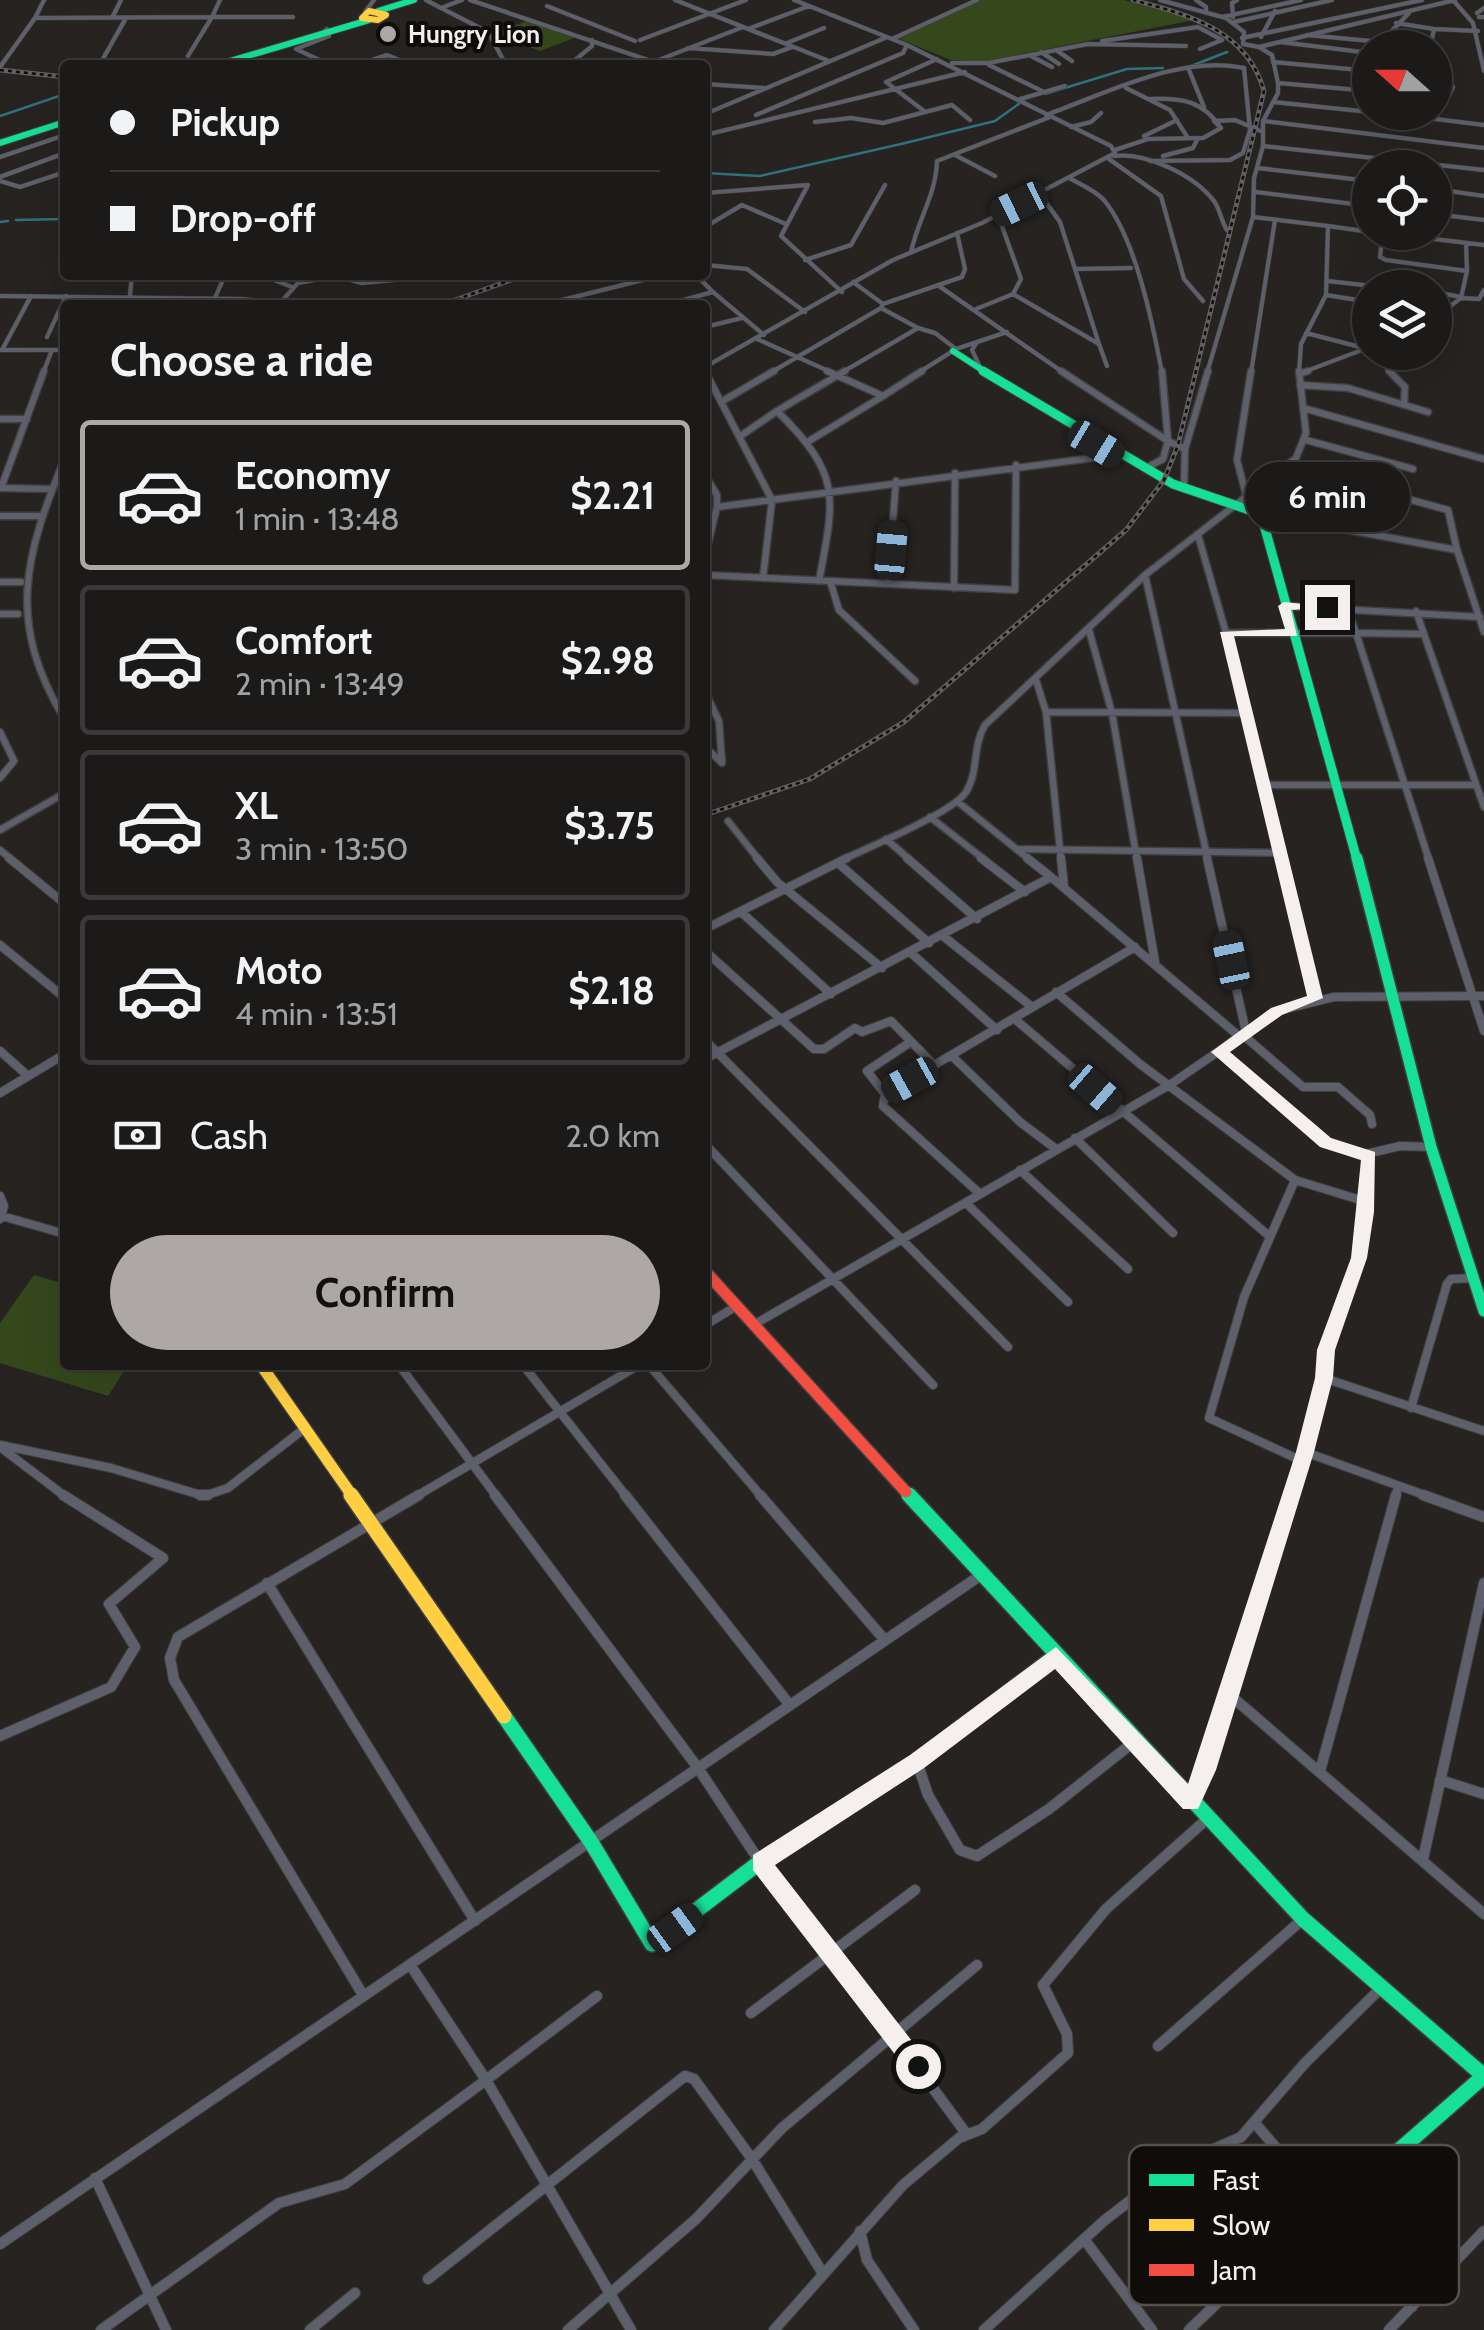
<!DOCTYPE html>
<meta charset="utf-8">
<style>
:root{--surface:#1c1a19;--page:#292726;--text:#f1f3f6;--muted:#a0a1a2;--line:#3a3838;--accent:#ada8a6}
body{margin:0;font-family:Cabin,sans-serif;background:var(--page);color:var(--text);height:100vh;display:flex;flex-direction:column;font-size:38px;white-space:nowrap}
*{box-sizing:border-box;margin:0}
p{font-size:32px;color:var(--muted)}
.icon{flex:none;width:55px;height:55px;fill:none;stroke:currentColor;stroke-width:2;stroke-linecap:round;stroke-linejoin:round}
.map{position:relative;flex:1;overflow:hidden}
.sheet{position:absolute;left:60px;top:300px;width:650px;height:1070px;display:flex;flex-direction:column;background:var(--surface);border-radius:10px;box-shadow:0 10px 40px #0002,0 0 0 2px var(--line)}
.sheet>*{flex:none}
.banner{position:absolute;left:60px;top:60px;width:650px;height:220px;border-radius:10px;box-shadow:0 10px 40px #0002,0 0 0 2px var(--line);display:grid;align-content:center;height:220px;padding:0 50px;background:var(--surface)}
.needle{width:65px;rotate:291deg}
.tools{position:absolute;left:1352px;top:30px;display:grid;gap:20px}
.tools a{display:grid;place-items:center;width:100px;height:100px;border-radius:50%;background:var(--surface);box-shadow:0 10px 40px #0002,0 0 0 2px var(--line);font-size:50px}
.end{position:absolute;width:45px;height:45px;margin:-22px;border:12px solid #f5f0ed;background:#111;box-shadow:0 0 0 5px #111}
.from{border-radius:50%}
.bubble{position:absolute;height:70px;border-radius:35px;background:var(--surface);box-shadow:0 10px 40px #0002,0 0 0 2px var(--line);font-size:32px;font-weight:700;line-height:70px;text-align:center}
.car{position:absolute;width:30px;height:60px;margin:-30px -15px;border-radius:12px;box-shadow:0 0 8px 2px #0007;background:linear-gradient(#222 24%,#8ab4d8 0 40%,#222 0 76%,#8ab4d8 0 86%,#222 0)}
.banner b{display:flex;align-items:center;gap:35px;height:95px;font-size:38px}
.banner b+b{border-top:2px solid var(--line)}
.banner i{width:25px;height:25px;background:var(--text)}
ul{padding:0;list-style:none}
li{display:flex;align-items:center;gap:30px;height:150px;margin:0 20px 15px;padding:0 30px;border:5px solid var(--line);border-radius:10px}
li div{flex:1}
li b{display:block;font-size:38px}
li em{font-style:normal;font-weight:700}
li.selected{border-color:var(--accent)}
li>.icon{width:90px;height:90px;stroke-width:1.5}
h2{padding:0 50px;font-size:45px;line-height:120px}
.pay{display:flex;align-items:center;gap:25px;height:110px;padding:0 50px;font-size:38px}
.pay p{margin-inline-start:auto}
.primary-button{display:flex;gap:20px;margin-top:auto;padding:20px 50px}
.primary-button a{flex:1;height:115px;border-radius:60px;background:var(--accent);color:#111;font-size:40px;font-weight:700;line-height:115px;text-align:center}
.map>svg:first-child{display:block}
</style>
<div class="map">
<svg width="1484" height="2330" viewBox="0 0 1484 2330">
<rect width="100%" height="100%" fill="#262321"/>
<path fill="#35481c" d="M979,0H1124L1194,20L981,62L951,60L897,38Z
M529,20L574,38L540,51L495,33Z
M34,1275L65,1284V1365H128L108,1396L0,1363V1323Z"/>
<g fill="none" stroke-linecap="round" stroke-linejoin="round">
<path stroke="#2e727c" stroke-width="2.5" d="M1191,66L1227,52
M1045,94L1127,69L1163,68
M0,116L65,94
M705,173L760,176L901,144L995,121L1027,98
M16,220L65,219
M0,222L8,221"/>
<defs>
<path id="street-far3" d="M44,0L35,18L212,17L220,0
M426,0L441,8
M462,0L441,8L488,32L506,65
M470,0L654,62
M675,0L829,61
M1160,0L1226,18L1244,32L1243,44L1259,47
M1196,0L1206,7V13
M1453,0L1473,23L1484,71
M547,6L635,41
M365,12L374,0
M1477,13L1484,8
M1222,17L1301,0
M1233,17L1232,3L1237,0
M1479,17H1484
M112,18L121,0
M1234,22L1332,0
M1396,23L1434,29
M327,29L323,33L329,36L296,49L330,65
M748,29L809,6
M1307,35L1381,42L1409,13
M1261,37L1275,11
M1242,38L1422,0
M892,39L977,0
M640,40L746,0
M1102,41L1198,27L1222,40L1200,49
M1280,42L1370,53
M787,43L824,28
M688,48L773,54L792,47
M1378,48L1381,42L1420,48
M1430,48L1434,29L1478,31
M1056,50L1072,61
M1041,52L1059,64
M188,56L212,17H293
M1031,56L1052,67
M1273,62L1370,71
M651,63L743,27
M952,63H988L1088,44L1186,46
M100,64L126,18
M227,65L248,58
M357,65L387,55L412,65
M569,65L592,46V40
M989,65L1042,91
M0,67L35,18
M1189,70L1204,107
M1435,78L1453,87L1448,98H1435
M1278,83L1272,55L1259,47L1455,0
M705,84L764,88
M1126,88L1170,110L1188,138
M1017,100L1065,86
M1273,102L1370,112
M924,111L886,82L937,59
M1379,112L1484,125
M705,114L885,38
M756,115L903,53L907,45
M1046,115C1105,94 1181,54 1244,68L1250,130L1243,153L1230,160L1150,161
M1263,121L1278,93V83L1370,91
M815,122L851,118L883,123L952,105L970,120
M1071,127L1091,122L1101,113
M1221,128L1214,121L1235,120L1263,132V146L1484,170
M1263,132V121L1484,148
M705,135L965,72
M1144,136L1177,120
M1115,150L1148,139L1203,138L1221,128C1202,100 1182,98 1150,99
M955,155L995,176
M1114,156C1146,152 1194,175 1214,201C1220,209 1221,221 1227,230
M1163,156L1193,148L1198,138
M0,157L65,135
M1109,159L1161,196L1184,279L1203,301
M1258,168L1370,181
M0,177L65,153
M1071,179C1082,185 1096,191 1104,200C1136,239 1153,325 1162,373
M0,181L20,187L65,172
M1435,189L1484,196
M1256,192L1370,206
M705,193L808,185L781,236L842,292
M1040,194L1060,222L1099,344
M1435,214L1484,220
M998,215L1021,279L1013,294
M1253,217L1328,226
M705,227L742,205L786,224
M1376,232L1484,245
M1381,248L1380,257L1386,260L1467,271
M911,252C918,219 936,195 937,161L1050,117
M805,260L851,245L885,185
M705,265L747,269L805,312
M1076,269L1131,268
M261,275L292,287
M696,275L713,292
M340,277L362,283L445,275
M541,277L547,275
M1327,281L1391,288
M939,286L1064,373
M1435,292L1461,297
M1326,295L1370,302
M0,296L242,299L295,305
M215,298L225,275
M1461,298L1467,271L1466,243
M281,302L298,283L341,275
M883,304L962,277L965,269L957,233
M129,305L132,275
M542,305L663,275
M665,305L713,292L764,335
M976,309L1013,294L1099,344L1107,366
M1435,318L1461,298L1479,299L1484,290
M705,327L742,318
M918,328L935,333L956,349L918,373
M1306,333L1360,347
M47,337L66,296
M757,339L833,373
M977,342L972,350L981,369
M956,349L1007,332
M0,350H65
M2,350L31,296
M1384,365L1392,373
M705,367L893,260L982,223L1115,153L1111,146L907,45L794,0
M43,373L52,350
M770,373L881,308
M841,373L918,328L881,308L883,304L853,282
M1207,373L1253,217L1254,178L1263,146
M1251,373L1275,220
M1299,373L1301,344L1326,295L1328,226L1370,232
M1301,373L1370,347"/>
<path id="street-far2" d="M705,371L772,500L763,578
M1061,371L1168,441L1162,371
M1389,371L1405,387L1404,405
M1299,374L1308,371
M1300,385L1348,388L1428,412
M883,396L922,371
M721,402L774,371
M1303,408L1484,459
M0,419H27
M742,435L777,411
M1306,440L1413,469
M809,441L883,396L827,371
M65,458C24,557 6,623 65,720
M1287,466L1448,510L1457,550
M1148,467L1163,459L1168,441L1185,449
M705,475L717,495V507
M0,488L51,489
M1,488L44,371
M1184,489L1185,449L1208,371
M1246,495L1237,460L1251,371
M1261,514L1457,550L1484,632
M0,516H40
M1198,535L1226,633H1356L1347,608
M705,556L717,507L1115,455
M705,575L1015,590L1016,465
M1145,575L1208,860
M819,581C835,496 842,475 777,411L845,371
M830,581L839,610L915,681
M0,582H21
M888,584L896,481
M954,588L955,473
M1284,606L1480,617
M1416,611L1484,807
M0,614H18
M1089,630L1112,713L1137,860
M1226,633L1281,860
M1420,634L1356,633L1429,860
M705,671V688
M1036,680L1046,712L1061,860
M705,692L719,721L722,763
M1046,712L1247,713
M0,732L14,761L0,778
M705,747L722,763
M1265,785H1476
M958,802L1030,860
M930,817L985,860
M728,821L759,860
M0,830L65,793
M886,839L910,860
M1016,849L1282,853
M0,850L12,860
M842,860C867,848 954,812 966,792C979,772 972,746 985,725L1145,575L1296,458L1306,433L1299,371"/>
<path id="street-far1" d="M9,858L65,904
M757,858L777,882L882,968
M907,858L977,919
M981,858L1025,892
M1061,858L1064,886
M1137,858L1155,962
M1207,858L1246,1032
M1281,858L1315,998
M1428,858L1484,1031
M838,863L929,943
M1051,877L1240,1037
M741,912L831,994
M705,929L847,858
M943,936L1032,1007
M0,945L65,998
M705,951L814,1049H824L855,1028L862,1032L891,1021L935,1066
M911,953L997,1030
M1056,992L1140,1064L1295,1180L1244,1297L1209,1418L1302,1461
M1016,1020L1268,1235
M1242,1034L1303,1087H1338L1370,1115L1372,1124
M705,1040L1008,1347
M0,1051L28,1076
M1219,1052L1321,1140L1370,1159L1359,1258L1326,1350L1324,1378L1291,1497
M952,1056L1020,1122L1056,1149
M705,1059L1051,877L1027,858
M0,1093L65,1054
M885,1094L867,1071L909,1043
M1075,1138L1173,1233
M705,1144L933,1385
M1366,1154L1400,1146L1431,1147
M1020,1170L1128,1269
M1295,1180L1367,1202
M978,1192L883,1106L885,1094L1135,947
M0,1196L4,1206L0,1219
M966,1203L1068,1302
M2,1216L65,1234
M755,1324L1171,1084L1277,1011L1334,997L1484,996
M705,1325L737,1306
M399,1365L497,1497
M523,1365L627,1497
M649,1365L762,1497
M1324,1378L1484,1431
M1411,1408L1447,1284L1451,1279L1475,1278
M0,1445L111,1468L204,1496L228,1488L305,1428
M0,1447L66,1497
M1305,1452L1430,1497
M415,1497L639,1365
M1395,1497L1398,1488"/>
<path id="street" d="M200,1495H208
M495,1495L698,1768L760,1862L834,1953L965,2132
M625,1495L789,1704
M760,1495L883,1638
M1423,1495L1484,1517
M267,1583L475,1921
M1230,1695L1484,1914
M0,1736L111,1687L135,1647L109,1604L163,1558L63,1495
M917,1762L928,1795L960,1850L977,1856L1049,1809L1135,1741
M1320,1771L1396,1495
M1440,1780L1484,1794
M1192,1798L1230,1695L1292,1495
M1423,1859L1484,1583
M411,1966L486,2080L597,1996
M363,1995L174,1680L170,1658L178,1637L419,1495
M751,2013L915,1890
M1158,2046L1303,1919
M1254,2122L1412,2307
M95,2178L166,2330
M860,2231L867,2260L914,2330
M1084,2239L1152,2330
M0,2244L981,1575
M428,2279L685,2076L694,2079L752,2159L822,2272
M101,2330L279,2203L345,2184L486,2080L631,2330
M310,2330L355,2293
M568,2330L696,2219L782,2128L977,1965
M774,2330L903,2185L959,2138L982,2129L1068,2053L1067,2034L1043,1985L1106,1909L1207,1819
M984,2330L1105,2220L1175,2166L1241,2137L1305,2063L1381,1988
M1189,2330L1281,2242
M1389,2330L1484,2231"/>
<path id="fast-far3" d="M378,11L414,0
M217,65L369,20
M0,143L65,122
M953,351L987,373"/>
<path id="fast-far2" d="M983,371L1173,484L1261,514L1357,860"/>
<path id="fast-far1" d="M1357,858L1431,1147L1484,1311
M906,1492L911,1497"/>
<path id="fast" d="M909,1495L1303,1919L1484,2076L1371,2175L1356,2194L1343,2224
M504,1716L591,1842L652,1944L760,1862L917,1762L1056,1656"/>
<path id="slow-far2" d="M369,11L386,15L378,20L362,18Z"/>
<path id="slow-far1" d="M261,1365L353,1497"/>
<path id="slow" d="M351,1495L504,1716"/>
<path id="jam" d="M705,1271L906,1492"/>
</defs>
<use href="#street-far3" stroke="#42403e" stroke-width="5"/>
<use href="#street-far2" stroke="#42403e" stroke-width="9"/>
<use href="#street-far1" stroke="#42403e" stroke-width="10"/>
<use href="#street" stroke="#42403e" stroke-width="12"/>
<use href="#fast-far3" stroke="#42403e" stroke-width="8"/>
<use href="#fast-far2" stroke="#42403e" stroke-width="11"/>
<use href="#fast-far1" stroke="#42403e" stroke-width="14"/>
<use href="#fast" stroke="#42403e" stroke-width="18"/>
<use href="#slow-far2" stroke="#42403e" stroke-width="8"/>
<use href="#slow-far1" stroke="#42403e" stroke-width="14"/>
<use href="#slow" stroke="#42403e" stroke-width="18"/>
<use href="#jam" stroke="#42403e" stroke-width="14"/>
<use href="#street-far3" stroke="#5d606a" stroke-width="4"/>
<use href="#street-far2" stroke="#5d606a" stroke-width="6"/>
<use href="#street-far1" stroke="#5d606a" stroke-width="8"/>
<use href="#street" stroke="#5d606a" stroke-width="10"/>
<use href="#fast-far3" stroke="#16e098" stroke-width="6"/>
<use href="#fast-far2" stroke="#16e098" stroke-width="9"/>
<use href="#fast-far1" stroke="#16e098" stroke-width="11"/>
<use href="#fast" stroke="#16e098" stroke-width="15"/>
<use href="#slow-far2" stroke="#ffcf43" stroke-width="6"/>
<use href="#slow-far1" stroke="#ffcf43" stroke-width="11"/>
<use href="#slow" stroke="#ffcf43" stroke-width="15"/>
<use href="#jam" stroke="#f24e42" stroke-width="11"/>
<defs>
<path id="rail" d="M0,70L65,77
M441,305L525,275
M65,578V616
M705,815L810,779L904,722L1126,530L1164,480L1178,445L1264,91C1247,30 1189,15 1133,0"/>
</defs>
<use href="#rail" stroke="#605f62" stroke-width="5"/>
<use href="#rail" stroke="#0f0c0a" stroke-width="2.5" stroke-dasharray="4" stroke-linecap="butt"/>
</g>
<path fill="#f5f0ed" d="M1284,602L1333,607L1291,610L1297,636H1234L1323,998L1282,1015L1230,1052L1331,1138L1375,1152L1374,1212L1367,1258L1335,1350L1333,1378L1314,1452L1216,1770L1198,1809H1183L1055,1669L924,1768L775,1865L926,2059V2074L918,2078L910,2074L753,1870V1855L910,1755L1056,1647L1188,1784L1296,1452L1315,1378L1317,1350L1351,1258L1361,1160L1320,1147L1211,1052L1271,1008L1307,996L1220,632L1285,629L1278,606Z"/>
<circle fill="#ada8a6" stroke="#0f0c0a" stroke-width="4" cx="388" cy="34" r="10"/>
<g text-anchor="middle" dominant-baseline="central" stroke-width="8" stroke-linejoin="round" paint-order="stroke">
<g font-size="25" font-weight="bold" fill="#f5f0ed" stroke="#0f0c0a" text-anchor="start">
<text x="408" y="34">Hungry Lion</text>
</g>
</g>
<rect x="1129" y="2145" width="330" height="160" rx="15" fill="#0f0c0a" stroke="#54504e" stroke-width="2.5"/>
<rect x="1149" y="2174" width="45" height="12" fill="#16e098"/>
<rect x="1149" y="2219" width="45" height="12" fill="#ffcf43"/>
<rect x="1149" y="2264" width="45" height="12" fill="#f24e42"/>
<g font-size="28" fill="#f5f0ed">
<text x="1212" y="2190">Fast</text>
<text x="1212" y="2235">Slow</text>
<text x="1212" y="2280">Jam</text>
</g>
</svg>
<div class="tools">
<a><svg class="needle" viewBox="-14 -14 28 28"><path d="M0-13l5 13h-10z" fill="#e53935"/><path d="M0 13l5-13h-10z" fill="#a0a1a2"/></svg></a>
<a><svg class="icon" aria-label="locate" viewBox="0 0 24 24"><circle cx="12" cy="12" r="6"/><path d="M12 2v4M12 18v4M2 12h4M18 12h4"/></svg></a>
<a><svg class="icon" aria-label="layers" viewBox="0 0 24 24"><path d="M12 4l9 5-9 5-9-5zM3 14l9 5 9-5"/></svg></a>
</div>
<i class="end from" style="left:918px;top:2066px"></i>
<i class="end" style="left:1327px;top:607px"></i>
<div class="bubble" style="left:1245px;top:462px;width:165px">6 min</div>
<i class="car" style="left:1019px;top:204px;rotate:244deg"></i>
<i class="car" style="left:1096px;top:444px;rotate:121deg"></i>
<i class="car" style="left:891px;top:550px;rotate:5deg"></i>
<i class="car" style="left:1231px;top:960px;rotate:348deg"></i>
<i class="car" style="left:910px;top:1080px;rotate:241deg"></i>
<i class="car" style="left:1095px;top:1089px;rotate:131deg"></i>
<i class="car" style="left:675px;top:1928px;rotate:54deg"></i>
<div class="banner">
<b><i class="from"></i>Pickup</b>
<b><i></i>Drop-off</b>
</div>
<section class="sheet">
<h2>Choose a ride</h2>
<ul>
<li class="selected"><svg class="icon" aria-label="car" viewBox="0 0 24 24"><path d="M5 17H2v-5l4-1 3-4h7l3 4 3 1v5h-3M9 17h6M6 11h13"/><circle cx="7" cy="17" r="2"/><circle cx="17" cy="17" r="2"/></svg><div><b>Economy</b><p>1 min · 13:48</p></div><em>$2.21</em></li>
<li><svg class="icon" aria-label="car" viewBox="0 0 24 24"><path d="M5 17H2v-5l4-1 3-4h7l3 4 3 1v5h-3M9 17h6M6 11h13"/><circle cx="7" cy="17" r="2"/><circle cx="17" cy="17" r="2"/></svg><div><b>Comfort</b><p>2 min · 13:49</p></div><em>$2.98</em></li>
<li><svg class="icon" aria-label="car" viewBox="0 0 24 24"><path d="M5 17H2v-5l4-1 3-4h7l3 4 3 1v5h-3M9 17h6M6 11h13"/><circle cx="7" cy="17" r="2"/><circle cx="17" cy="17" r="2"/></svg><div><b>XL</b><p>3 min · 13:50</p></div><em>$3.75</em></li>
<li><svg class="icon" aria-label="car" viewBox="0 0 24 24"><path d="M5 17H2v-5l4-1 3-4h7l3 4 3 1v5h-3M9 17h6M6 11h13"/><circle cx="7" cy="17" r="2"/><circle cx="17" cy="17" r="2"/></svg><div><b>Moto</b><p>4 min · 13:51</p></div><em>$2.18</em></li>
</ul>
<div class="pay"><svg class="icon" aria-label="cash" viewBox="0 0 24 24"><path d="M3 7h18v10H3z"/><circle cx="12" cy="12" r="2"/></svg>Cash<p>2.0 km</p></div>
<div class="primary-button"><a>Confirm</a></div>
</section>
</div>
